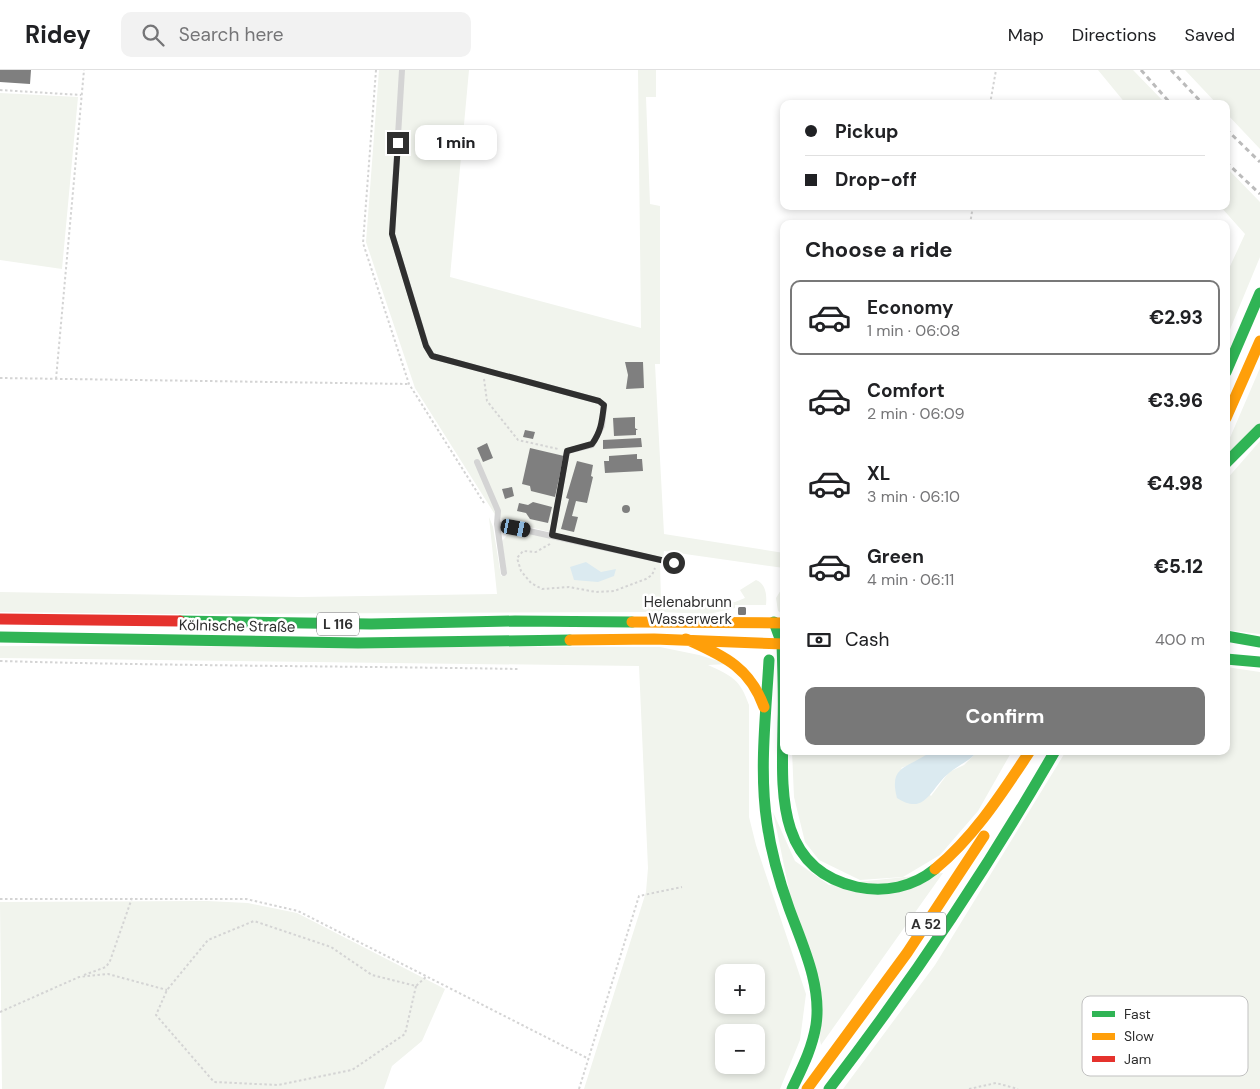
<!DOCTYPE html>
<meta charset="utf-8">
<style>
:root{--surface:#fff;--page:#f2f2f2;--text:#202124;--muted:#757577;--line:#e0e0e0;--accent:#787878}
body{margin:0;font-family:"DM Sans",sans-serif;background:var(--page);color:var(--text);height:100vh;display:flex;flex-direction:column;font-size:19px;white-space:nowrap}
*{box-sizing:border-box;margin:0}
p{font-size:16px;color:var(--muted)}
.icon{flex:none;width:28px;height:28px;fill:none;stroke:currentColor;stroke-width:2;stroke-linecap:round;stroke-linejoin:round}
.map{position:relative;flex:1;overflow:hidden}
.panel{position:absolute;left:780px;top:150px;width:450px;height:535px;display:flex;flex-direction:column;background:var(--surface);border-radius:10px;box-shadow:0 2px 8px #0003}
.panel>*{flex:none}
.hud{position:absolute;left:780px;top:30px;width:450px;height:110px;border-radius:10px;box-shadow:0 2px 8px #0003;display:grid;align-content:center;height:110px;padding:0 25px;background:var(--surface)}
.buttons{position:absolute;left:715px;top:894px;display:grid;gap:10px}
.buttons a{display:grid;place-items:center;width:50px;height:50px;border-radius:10px;background:var(--surface);box-shadow:0 2px 8px #0003;font-size:25px}
.end{position:absolute;width:22px;height:22px;margin:-11px;border:6px solid #2f2f2f;background:#fff;box-shadow:0 0 0 2px #fff}
.from{border-radius:50%}
.bubble{position:absolute;height:35px;border-radius:10px;background:var(--surface);box-shadow:0 2px 8px #0003;font-size:16px;font-weight:800;line-height:35px;text-align:center}
.car{position:absolute;width:15px;height:30px;margin:-15px -8px;border-radius:6px;box-shadow:0 0 4px 1px #0007;background:linear-gradient(#222 24%,#8ab4d8 0 40%,#222 0 76%,#8ab4d8 0 86%,#222 0)}
.hud b{display:flex;align-items:center;gap:18px;height:48px;font-size:19px}
.hud b+b{border-top:1px solid var(--line)}
.hud i{width:12px;height:12px;background:var(--text)}
ul{padding:0;list-style:none}
li{display:flex;align-items:center;gap:15px;height:75px;margin:0 10px 8px;padding:0 15px;border:2px solid transparent;border-radius:10px}
li div{flex:1}
li b{display:block;font-size:19px}
li em{font-style:normal;font-weight:800}
li.on{border-color:var(--accent)}
li>.icon{width:45px;height:45px;stroke-width:1.5}
h2{padding:0 25px;font-size:22px;line-height:60px}
.pay{display:flex;align-items:center;gap:12px;height:55px;padding:0 25px;font-size:19px}
.pay p{margin-inline-start:auto}
.action{display:flex;gap:10px;margin-top:auto;padding:10px 25px}
.action a{flex:1;height:58px;border-radius:10px;background:var(--accent);color:#fff;font-size:20px;font-weight:800;line-height:58px;text-align:center}
header{display:flex;align-items:center;gap:30px;box-sizing:border-box;height:70px;padding:0 25px;background:var(--surface);border-bottom:1px solid var(--line)}
header strong{font-size:24px}
nav{display:flex;gap:28px;margin-inline-start:auto;font-size:18px}
.search{width:350px;height:45px;background:var(--page);display:flex;align-items:center;gap:12px;box-sizing:border-box;padding:0 18px;border-radius:10px;color:var(--muted);font-size:19px}
.map>svg:first-child{display:block}
</style>
<header>
<strong>Ridey</strong>
<div class="search"><svg class="icon" aria-label="search" viewBox="0 0 24 24"><circle cx="10" cy="10" r="6"/><path d="M15 15l6 6"/></svg>Search here</div>
<nav><a>Map</a><a>Directions</a><a>Saved</a></nav>
</header>
<div class="map">
<svg width="1260" height="1019" viewBox="0 0 1260 1019">
<rect width="100%" height="100%" fill="#fff"/>
<path fill="#f1f4ed" fill-rule="evenodd" d="M379,0H469L450,207L641,258L638,0H656V27H646L650,134L660,136V294H655L664,464L784,483V498L664,481L663,489L504,451L494,443L415,318L366,172Z
M1098,0H1133L1166,34H1126Z
M1185,0H1260V79L1226,43V34H1217Z
M0,23L78,27L62,199L0,190Z
M1226,97L1260,132V187L1226,269V205L1245,164L1220,136H1226Z
M1260,298V354L1226,388V377Z
M1260,371V564L1226,560V410Z
M489,447L493,457L501,506L507,505L502,471L513,459L660,493L661,531L735,532L745,528L740,520L756,510C766,514 767,525 766,535H735V538L709,544L660,542L170,544L0,542V522L300,527L497,524Z
M784,515V545L778,541L776,528Z
M0,576L660,577L699,585L728,594L708,595C732,606 740,609 749,635V747L756,775L806,924L800,970L780,1019H584L646,822L648,798L639,596L0,588ZM724,902H756V935H724ZM724,962H756V995H724Z
M1226,597L1260,602V1019H843L935,895L1066,681H1226Z
M792,681H931L918,692L901,698L931,726L949,702L964,695L974,685V681H1012L978,741L940,785L903,807L860,810L819,790L805,772L794,727Z
M773,742L795,791L829,815L943,803L821,975Z
M207,831L248,833L297,843L445,919L422,971L392,996L384,1019H2L0,832Z"/>
<path fill="#dbeaf0" d="M586,492L601,502L616,499L614,506L598,512L574,510L570,497Z
M931,681H974V685C966,693 957,696 949,703C931,717 926,747 897,728C888,694 909,699 931,681Z"/>
<path fill="#7f7f7f" d="M0,0H31L30,14L0,12Z
M625,292H643L644,318L626,319L628,305Z
M635,347V358L638,360H636V365L614,366L613,348Z
M525,360L535,362L533,369L523,367Z
M641,368L642,377L603,379V370Z
M487,373L493,388L483,392L477,378Z
M530,378L564,386L555,427L531,421L530,416L522,414Z
M637,384V389H642L643,401L605,403L604,391H609V386Z
M577,391L593,395L591,406L593,407L587,433L576,431L572,446L578,447L574,462L561,459L569,429L566,428Z
M512,417L514,426L505,429L502,419Z
M533,432L552,437L548,453L530,449L526,443L517,441L519,433L528,435Z
M622 439a4 4 0 1 1 8 0a4 4 0 1 1-8 0Z"/>
<g fill="none" stroke-linecap="round" stroke-linejoin="round">
<path stroke="#d4d4d4" stroke-width="2" stroke-dasharray="2.5 2.5" stroke-linecap="butt" d="M376,0L363,173L409,314L484,433
M0,20L81,25
M990,34L996,0
M970,154L973,136
M0,308L409,314
M56,309L84,0
M484,309L487,331L518,370L558,379
M550,474L536,482L523,481L517,488L521,501L531,513L542,519L569,517L596,522L614,521L646,509L652,505L655,498
M0,591C173,596 346,596 519,599
M0,829H246L298,841L589,989
M84,905L106,897L110,891L132,828
M416,916L405,964L352,1000L278,1015L214,1012L156,945L167,920L208,870L254,851L331,877L372,905L416,916L427,906
M0,942L79,907L108,904L167,920
M579,1019L639,826L682,817
M969,1019L996,1013L1018,1019"/>
<path stroke="#d4d4d4" stroke-width="6" d="M402,0L392,164L426,275L432,286L599,331L604,335L602,356L592,375L567,381L552,465
M477,392L498,441L497,454L504,503
M497,454L674,493"/>
<path stroke="#30b455" stroke-width="11" d="M1226,302L1260,223
M1226,393L1260,359
M180,551L371,554L515,551L632,552
M774,552L782,574C783,601 784,628 783,654C782,720 775,799 857,817C885,823 913,817 935,799
M1226,566L1260,572
M0,567L358,573L570,570
M1226,589L1260,592
M769,590C766,644 759,700 767,753C771,782 779,810 789,838C802,874 822,915 816,955C812,979 802,998 792,1019
M829,1019C912,911 987,799 1055,681"/>
<path stroke="#ff9f0a" stroke-width="11" d="M1226,348L1260,271
M632,552L784,553
M686,569C723,586 749,596 764,637
M570,570L654,569L784,574
M935,799C975,766 1002,723 1030,681
M807,1019L907,883L984,766"/>
<path stroke="#e5322d" stroke-width="11" d="M0,549L180,551"/>
<path stroke="#bbb" stroke-width="3" stroke-dasharray="5 4" stroke-linecap="butt" d="M1141,0L1171,34
M1171,0L1203,34
M1226,59L1260,92
M1226,92L1260,124"/>
</g>
<g fill="none" stroke-linecap="round" stroke-linejoin="round">
<path stroke="#2f2f2f" stroke-width="6" d="M398,73L392,164L426,276L432,286L599,331L604,335C602,351 601,362 592,374L567,381L552,465L674,493"/>
</g>
<rect fill="#787878" stroke="#fff" stroke-width="2" x="737" y="536" width="10" height="10" rx="2.5"/>
<g text-anchor="middle" dominant-baseline="central" stroke-width="5" stroke-linejoin="round" paint-order="stroke">
<g fill="#fff" stroke="#6d6d6d" stroke-width="1">
<rect x="317" y="542.5" width="42" height="23" rx="4"/>
<rect x="906" y="842.5" width="40" height="23" rx="4"/>
</g>
<g font-size="14" font-weight="bold" fill="#2f2f2f">
<text x="338" y="554">L 116</text>
<text x="926" y="854">A 52</text>
</g>
<g font-size="15" fill="#2f2f2f" stroke="#fff" text-anchor="end">
<text x="732" y="532">Helenabrunn<tspan x="732" dy="17">Wasserwerk</tspan></text>
</g>
<g font-size="15" fill="#2f2f2f" stroke="#fff">
<text transform="translate(237 556) rotate(1)">Kölnische Straße</text>
</g>
</g>
<rect x="1082" y="926" width="166" height="80" rx="8" fill="#fff" stroke="#c1c1c1" stroke-width="1"/>
<rect x="1092" y="941" width="23" height="6" fill="#30b455"/>
<rect x="1092" y="963" width="23" height="7" fill="#ff9f0a"/>
<rect x="1092" y="986" width="23" height="6" fill="#e5322d"/>
<g font-size="14" fill="#2f2f2f">
<text x="1124" y="949">Fast</text>
<text x="1124" y="971">Slow</text>
<text x="1124" y="994">Jam</text>
</g>
</svg>
<div class="buttons">
<a>+</a>
<a>−</a>
</div>
<i class="end from" style="left:674px;top:493px"></i>
<i class="end" style="left:398px;top:73px"></i>
<div class="bubble" style="left:415px;top:55px;width:82px">1 min</div>
<i class="car" style="left:516px;top:458px;rotate:101deg"></i>
<div class="hud">
<b><i class="from"></i>Pickup</b>
<b><i></i>Drop-off</b>
</div>
<section class="panel">
<h2>Choose a ride</h2>
<ul>
<li class="on"><svg class="icon" aria-label="car" viewBox="0 0 24 24"><path d="M5 17H2v-5l4-1 3-4h7l3 4 3 1v5h-3M9 17h6M6 11h13"/><circle cx="7" cy="17" r="2"/><circle cx="17" cy="17" r="2"/></svg><div><b>Economy</b><p>1 min · 06:08</p></div><em>€2.93</em></li>
<li><svg class="icon" aria-label="car" viewBox="0 0 24 24"><path d="M5 17H2v-5l4-1 3-4h7l3 4 3 1v5h-3M9 17h6M6 11h13"/><circle cx="7" cy="17" r="2"/><circle cx="17" cy="17" r="2"/></svg><div><b>Comfort</b><p>2 min · 06:09</p></div><em>€3.96</em></li>
<li><svg class="icon" aria-label="car" viewBox="0 0 24 24"><path d="M5 17H2v-5l4-1 3-4h7l3 4 3 1v5h-3M9 17h6M6 11h13"/><circle cx="7" cy="17" r="2"/><circle cx="17" cy="17" r="2"/></svg><div><b>XL</b><p>3 min · 06:10</p></div><em>€4.98</em></li>
<li><svg class="icon" aria-label="car" viewBox="0 0 24 24"><path d="M5 17H2v-5l4-1 3-4h7l3 4 3 1v5h-3M9 17h6M6 11h13"/><circle cx="7" cy="17" r="2"/><circle cx="17" cy="17" r="2"/></svg><div><b>Green</b><p>4 min · 06:11</p></div><em>€5.12</em></li>
</ul>
<div class="pay"><svg class="icon" aria-label="cash" viewBox="0 0 24 24"><path d="M3 7h18v10H3z"/><circle cx="12" cy="12" r="2"/></svg>Cash<p>400 m</p></div>
<div class="action"><a>Confirm</a></div>
</section>
</div>
